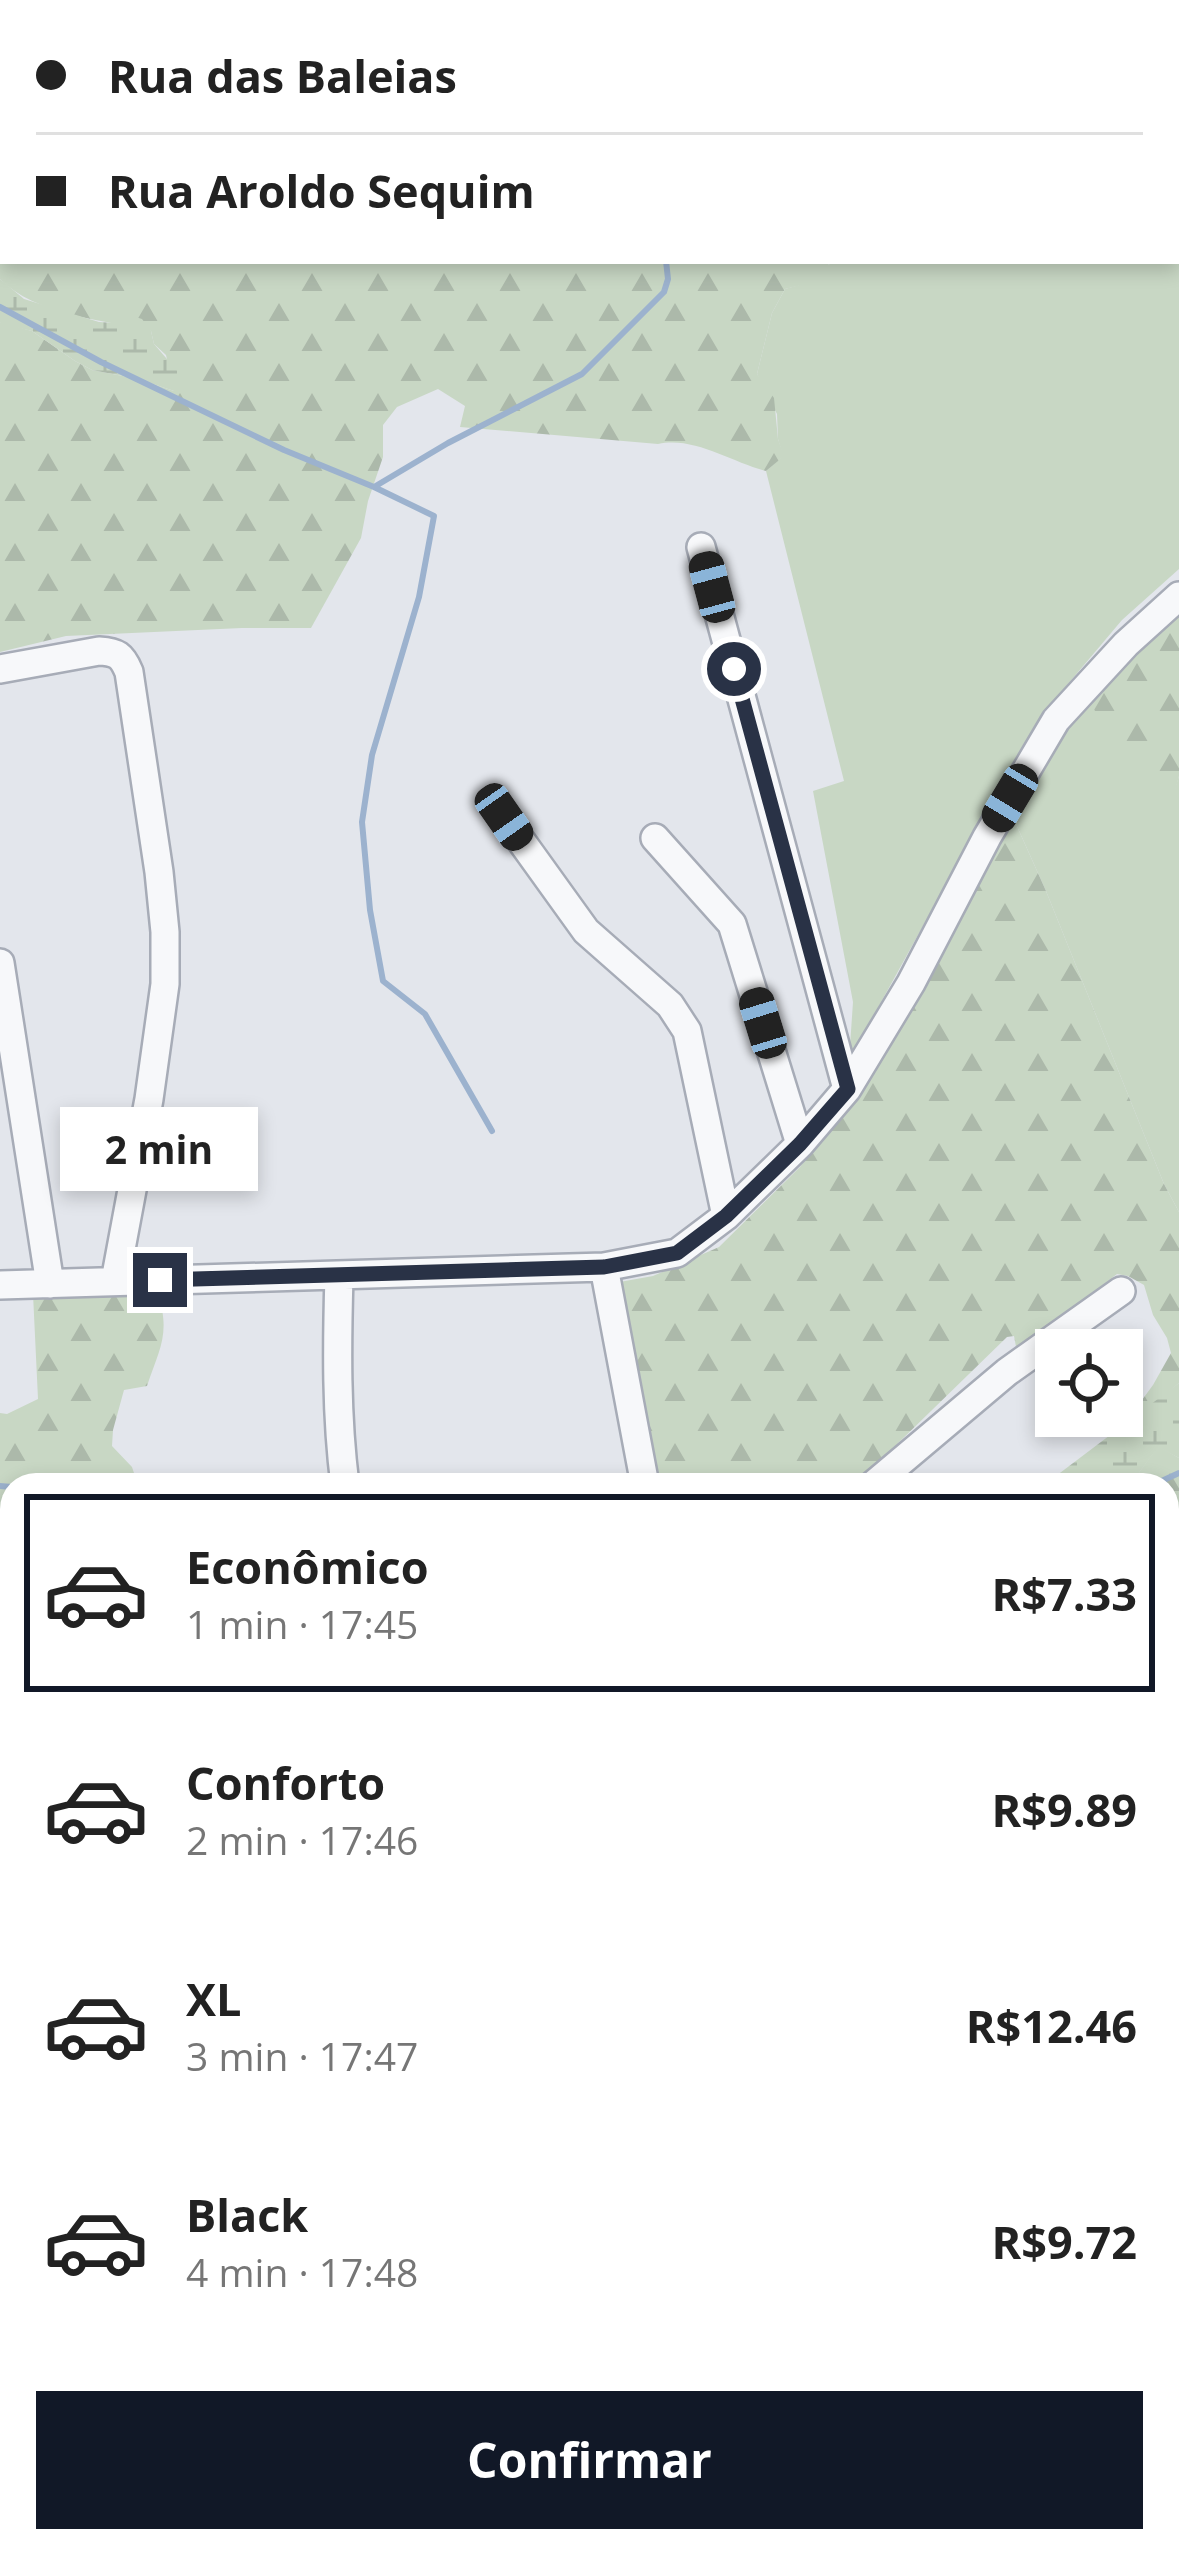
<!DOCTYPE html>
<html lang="pt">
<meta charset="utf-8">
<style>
:root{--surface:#fff;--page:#f6f6f6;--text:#222;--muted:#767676;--line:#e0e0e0;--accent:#111827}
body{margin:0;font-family:"Open Sans",sans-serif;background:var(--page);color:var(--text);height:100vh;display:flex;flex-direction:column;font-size:45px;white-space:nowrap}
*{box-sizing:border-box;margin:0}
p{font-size:39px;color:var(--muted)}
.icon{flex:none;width:66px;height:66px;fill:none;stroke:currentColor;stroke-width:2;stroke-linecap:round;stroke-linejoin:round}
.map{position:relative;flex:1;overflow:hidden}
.drawer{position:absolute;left:0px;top:1473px;width:1179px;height:1080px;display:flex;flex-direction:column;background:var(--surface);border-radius:36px 36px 0 0;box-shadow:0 6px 18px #0003}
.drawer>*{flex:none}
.banner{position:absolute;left:0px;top:0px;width:1179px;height:264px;box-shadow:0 6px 18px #0003;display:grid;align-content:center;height:264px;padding:0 36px;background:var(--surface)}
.buttons{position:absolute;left:1035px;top:1329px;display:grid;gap:24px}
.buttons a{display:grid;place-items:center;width:108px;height:108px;border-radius:0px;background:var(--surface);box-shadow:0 6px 18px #0003;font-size:60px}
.end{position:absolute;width:54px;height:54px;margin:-27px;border:15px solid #293246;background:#fff;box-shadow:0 0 0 6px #fff}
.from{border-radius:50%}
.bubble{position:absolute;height:84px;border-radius:0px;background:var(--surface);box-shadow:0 6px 18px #0003;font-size:39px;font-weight:700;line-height:84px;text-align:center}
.car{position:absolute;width:36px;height:72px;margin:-36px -18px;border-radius:15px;box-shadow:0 0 9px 3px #0007;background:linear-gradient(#222 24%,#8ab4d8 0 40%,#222 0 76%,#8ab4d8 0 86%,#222 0)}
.banner b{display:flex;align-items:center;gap:42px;height:114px;font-size:45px}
.banner b+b{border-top:3px solid var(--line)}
.banner i{width:30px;height:30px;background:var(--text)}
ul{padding:21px 0 0;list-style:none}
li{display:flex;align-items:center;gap:36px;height:198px;margin:0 24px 18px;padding:0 12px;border:6px solid transparent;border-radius:0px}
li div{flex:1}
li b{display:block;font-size:45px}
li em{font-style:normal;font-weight:700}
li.selected{border-color:var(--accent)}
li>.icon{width:108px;height:108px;stroke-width:1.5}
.action{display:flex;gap:24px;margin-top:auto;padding:24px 36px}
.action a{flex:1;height:138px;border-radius:0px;background:var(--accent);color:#fff;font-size:48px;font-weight:700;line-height:138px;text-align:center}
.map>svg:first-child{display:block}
</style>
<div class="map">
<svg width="1179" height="2553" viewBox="0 0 1179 2553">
<defs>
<pattern id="forest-firs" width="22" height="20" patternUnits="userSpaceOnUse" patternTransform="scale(3)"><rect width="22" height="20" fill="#c8d7c4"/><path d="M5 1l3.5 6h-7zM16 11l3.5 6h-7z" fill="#acb9aa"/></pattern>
<pattern id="wetland-marsh" width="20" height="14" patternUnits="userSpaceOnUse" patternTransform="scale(3)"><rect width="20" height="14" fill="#c8d7c4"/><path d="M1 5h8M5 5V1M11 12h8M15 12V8" fill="none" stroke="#acb9aa"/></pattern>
</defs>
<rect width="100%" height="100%" fill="#e3e6ec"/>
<path fill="#c8d7c4" d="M0,0H404L405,3H3V23L0,20Z
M661,0H1153L1155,3H661Z
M1176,56L1179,59V569L1122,620L1046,710L994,797L853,1053L850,1046L853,1002L813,791L844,781L766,471L783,456L778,439L777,414L757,374L772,313L785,289L803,284L831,263L830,261H1176Z
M1088,700L1173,795L1179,776V1212L1164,1184L1046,891L1012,815L1040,763Z"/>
<path fill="url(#forest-firs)" d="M404,0H661V3H405Z
M0,20L3,23V261H830L823,280L785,289L772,313L757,374L774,398L778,439L784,456L766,471C731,462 694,436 658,444L460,427L465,406L438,389L397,407L383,425V457L368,501L361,538L311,628H242L66,636L0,652V322L32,331L75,361L92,370L138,379L174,391L166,355L154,344L151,331C104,320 35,315 0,279Z
M1179,604V776L1174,795L1160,812L1088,700Z
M1012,815L1046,891L1164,1184L1179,1212V1383L1148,1409L1128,1419L1153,1385L1171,1353L1167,1338L1153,1315L1144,1285L1128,1276L1117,1274L1017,1352L1014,1336L1007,1337L855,1485H643L614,1283L653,1276L719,1247L800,1167L880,1061Z
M97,1293L137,1296L158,1295C171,1333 159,1350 147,1386L124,1390L113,1430L112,1446L132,1467L138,1485H12V1797L0,1778V1413L7,1414L38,1399L33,1294Z
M1158,1446L1179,1458V1703L1167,1704V1485H1130Z
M0,1819L12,1835V2153L0,2138Z
M12,2178V2274H0V2179Z
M476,2541H916L913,2553H759L732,2546L728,2553H494Z"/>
<path fill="url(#wetland-marsh)" d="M0,279L24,299L99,322L116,323L129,315L142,319L151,331L154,344L179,373L182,389L174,391L138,379L92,370L75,361L32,331L2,324L0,322Z
M1179,1383V1458L1158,1447L1130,1485H1044Z"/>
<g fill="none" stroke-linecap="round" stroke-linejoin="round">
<path stroke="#9cb2ce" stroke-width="6" d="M636,0V3
M0,307L101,362L284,450L374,487L434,516L419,597L372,755L362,822L370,910L383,981L425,1014L492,1131
M374,487L448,443L582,374L664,292L668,279L666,261
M1153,1485L1179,1473
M0,1486L12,1487
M1167,2487H1170"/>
<defs>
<path id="minor" d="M701,547L847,1089
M0,669L99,651C117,652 122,655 129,672L159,872L165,932V984L149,1099L115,1281
M504,817L586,931L670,1005L687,1031L726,1216
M655,838L732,924L800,1144
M0,963L50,1284
M604,1267L645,1485
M339,1275C337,1345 336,1415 345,1485
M0,1285L604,1267L677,1253L726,1216L800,1144L847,1089L911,983L987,837L1056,720L1126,644L1179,596
M873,1485L1007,1372L1121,1291
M1167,2208L1179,2210
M0,2448L12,2444
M90,2541L103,2553
M504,2541L518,2553
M37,2553L38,2541
M1024,2553L1026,2541"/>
</defs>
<use href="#minor" stroke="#a7acb7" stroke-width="32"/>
<use href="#minor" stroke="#f7f8fa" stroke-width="27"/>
</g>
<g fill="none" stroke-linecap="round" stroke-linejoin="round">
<path stroke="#293246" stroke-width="15" d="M160,1280L604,1267L677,1253L726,1216L800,1144L848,1089L734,669"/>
</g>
</svg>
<div class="buttons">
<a><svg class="icon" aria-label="locate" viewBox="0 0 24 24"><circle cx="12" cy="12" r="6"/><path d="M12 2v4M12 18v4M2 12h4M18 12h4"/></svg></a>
</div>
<i class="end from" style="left:734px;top:669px"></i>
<i class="end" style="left:160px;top:1280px"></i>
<div class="bubble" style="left:60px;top:1107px;width:198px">2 min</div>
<i class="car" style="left:712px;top:587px;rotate:345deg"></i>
<i class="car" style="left:1010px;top:798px;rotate:211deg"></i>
<i class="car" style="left:504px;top:817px;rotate:145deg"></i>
<i class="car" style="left:763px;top:1023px;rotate:343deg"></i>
<div class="banner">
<b><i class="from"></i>Rua das Baleias</b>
<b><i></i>Rua Aroldo Sequim</b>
</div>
<section class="drawer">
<ul>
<li class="selected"><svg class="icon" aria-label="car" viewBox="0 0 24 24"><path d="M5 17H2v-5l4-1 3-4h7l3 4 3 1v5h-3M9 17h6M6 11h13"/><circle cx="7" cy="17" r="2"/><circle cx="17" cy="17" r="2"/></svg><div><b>Econômico</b><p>1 min · 17:45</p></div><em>R$7.33</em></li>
<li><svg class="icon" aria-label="car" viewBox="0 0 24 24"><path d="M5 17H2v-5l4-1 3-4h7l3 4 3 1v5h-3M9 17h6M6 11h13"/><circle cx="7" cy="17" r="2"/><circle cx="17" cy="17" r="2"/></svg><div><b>Conforto</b><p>2 min · 17:46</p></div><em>R$9.89</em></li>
<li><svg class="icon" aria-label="car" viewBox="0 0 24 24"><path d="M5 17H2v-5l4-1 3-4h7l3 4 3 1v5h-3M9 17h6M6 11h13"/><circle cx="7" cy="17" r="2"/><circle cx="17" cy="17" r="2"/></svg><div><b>XL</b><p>3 min · 17:47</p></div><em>R$12.46</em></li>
<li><svg class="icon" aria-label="car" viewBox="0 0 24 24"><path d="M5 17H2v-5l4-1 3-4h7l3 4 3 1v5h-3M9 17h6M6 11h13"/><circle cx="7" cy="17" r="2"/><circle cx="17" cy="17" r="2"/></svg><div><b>Black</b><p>4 min · 17:48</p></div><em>R$9.72</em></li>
</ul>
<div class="action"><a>Confirmar</a></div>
</section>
</div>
